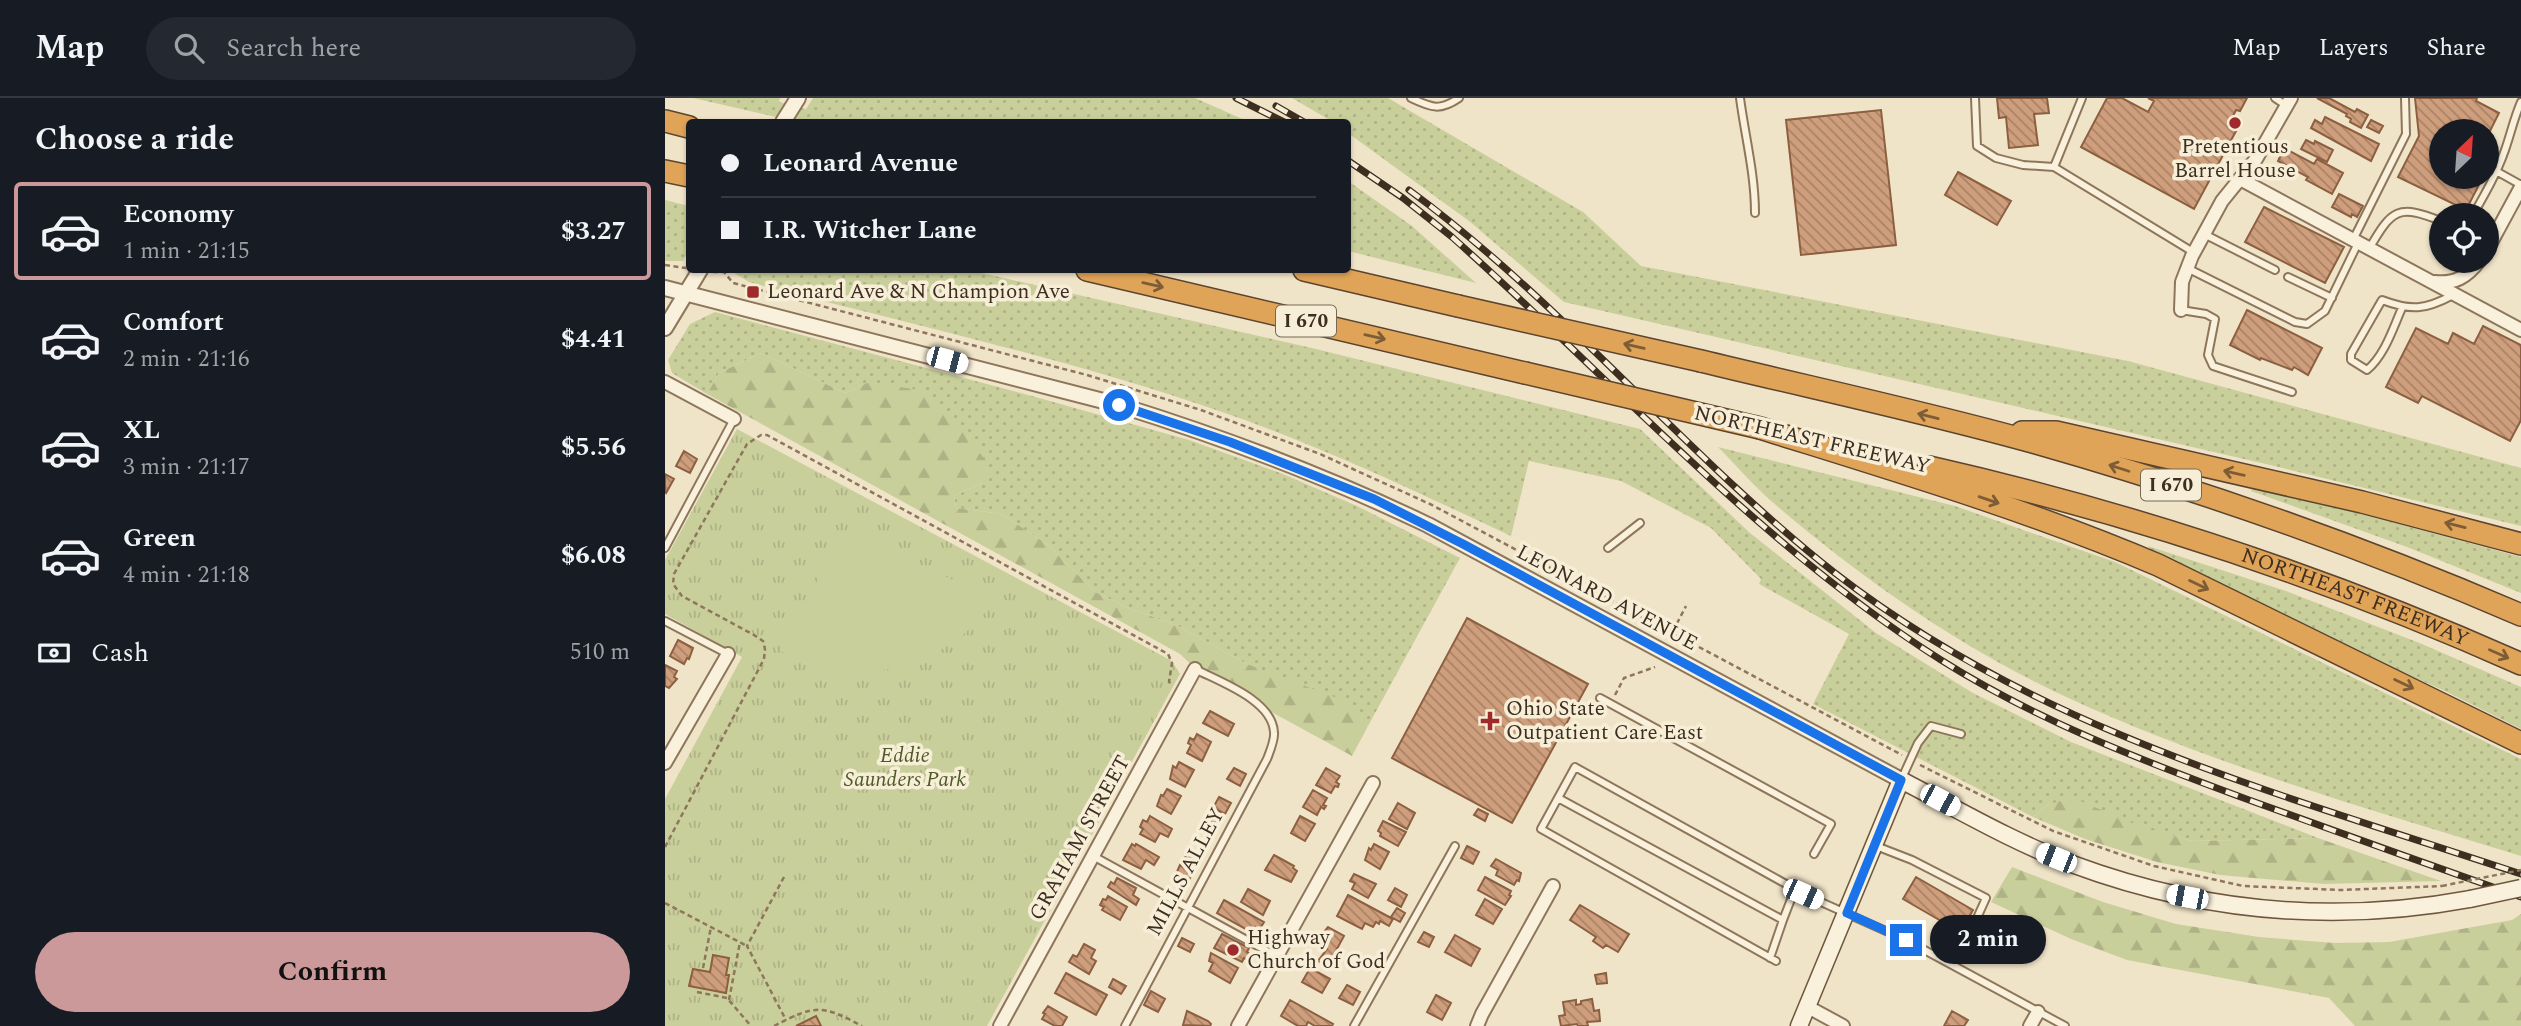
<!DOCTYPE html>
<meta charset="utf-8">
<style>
:root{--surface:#171b24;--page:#242831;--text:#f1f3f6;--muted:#9ea1a6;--line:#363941;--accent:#cc999b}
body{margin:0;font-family:Spectral,serif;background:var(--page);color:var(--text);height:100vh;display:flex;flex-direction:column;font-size:26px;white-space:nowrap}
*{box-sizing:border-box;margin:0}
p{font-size:23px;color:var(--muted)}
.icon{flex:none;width:38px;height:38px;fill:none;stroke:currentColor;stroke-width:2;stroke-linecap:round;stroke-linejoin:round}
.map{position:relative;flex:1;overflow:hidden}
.drawer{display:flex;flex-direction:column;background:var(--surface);width:665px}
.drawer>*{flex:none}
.banner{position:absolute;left:21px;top:21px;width:665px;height:154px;border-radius:7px;box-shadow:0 2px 5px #0004;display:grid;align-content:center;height:154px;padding:0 35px;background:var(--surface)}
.needle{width:46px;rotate:25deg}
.tools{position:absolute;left:1764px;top:21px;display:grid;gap:14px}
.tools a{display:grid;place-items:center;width:70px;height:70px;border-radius:50%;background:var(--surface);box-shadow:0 2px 5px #0004;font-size:35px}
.end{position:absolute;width:32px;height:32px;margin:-16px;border:9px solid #1a73e8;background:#fff;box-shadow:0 0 0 4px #fff}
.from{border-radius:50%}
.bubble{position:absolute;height:49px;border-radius:24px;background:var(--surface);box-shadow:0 2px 5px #0004;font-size:23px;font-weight:700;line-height:49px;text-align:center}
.car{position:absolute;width:21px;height:42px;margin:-21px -10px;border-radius:9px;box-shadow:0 0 5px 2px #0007;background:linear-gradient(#fff 24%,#345 0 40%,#fff 0 76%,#345 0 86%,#fff 0)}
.banner b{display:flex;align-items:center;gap:24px;height:66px;font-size:26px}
.banner b+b{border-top:2px solid var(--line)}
.banner i{width:18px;height:18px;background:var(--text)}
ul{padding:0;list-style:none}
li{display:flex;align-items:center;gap:21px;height:98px;margin:0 14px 10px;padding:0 21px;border:4px solid transparent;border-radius:7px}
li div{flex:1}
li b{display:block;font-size:26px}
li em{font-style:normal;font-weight:700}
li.selected{border-color:var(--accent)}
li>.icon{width:63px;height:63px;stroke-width:1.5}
h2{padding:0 35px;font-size:32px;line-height:84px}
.pay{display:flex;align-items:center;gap:18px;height:77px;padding:0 35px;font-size:26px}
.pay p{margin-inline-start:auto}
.cta{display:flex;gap:14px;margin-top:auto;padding:14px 35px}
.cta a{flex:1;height:80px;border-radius:42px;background:var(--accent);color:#111;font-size:28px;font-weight:700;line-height:80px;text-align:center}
header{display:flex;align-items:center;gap:42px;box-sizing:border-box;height:98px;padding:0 35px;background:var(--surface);border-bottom:2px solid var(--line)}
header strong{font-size:33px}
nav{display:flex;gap:38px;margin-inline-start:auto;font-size:24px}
.search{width:490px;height:63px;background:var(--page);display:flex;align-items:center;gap:18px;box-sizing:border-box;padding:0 24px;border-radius:38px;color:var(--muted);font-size:26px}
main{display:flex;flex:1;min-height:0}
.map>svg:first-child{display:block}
</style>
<header>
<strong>Map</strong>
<div class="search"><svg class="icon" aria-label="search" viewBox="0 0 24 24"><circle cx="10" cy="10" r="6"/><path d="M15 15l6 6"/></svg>Search here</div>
<nav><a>Map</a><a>Layers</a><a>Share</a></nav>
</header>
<main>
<section class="drawer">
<h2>Choose a ride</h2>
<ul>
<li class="selected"><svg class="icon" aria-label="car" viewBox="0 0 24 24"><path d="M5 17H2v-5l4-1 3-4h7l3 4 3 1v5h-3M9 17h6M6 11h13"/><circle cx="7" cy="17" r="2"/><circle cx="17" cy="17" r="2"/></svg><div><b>Economy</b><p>1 min · 21:15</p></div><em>$3.27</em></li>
<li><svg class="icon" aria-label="car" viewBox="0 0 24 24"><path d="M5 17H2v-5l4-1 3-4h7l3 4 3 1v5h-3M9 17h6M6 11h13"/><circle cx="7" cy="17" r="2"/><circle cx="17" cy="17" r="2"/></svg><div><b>Comfort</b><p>2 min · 21:16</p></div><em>$4.41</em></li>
<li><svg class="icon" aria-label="car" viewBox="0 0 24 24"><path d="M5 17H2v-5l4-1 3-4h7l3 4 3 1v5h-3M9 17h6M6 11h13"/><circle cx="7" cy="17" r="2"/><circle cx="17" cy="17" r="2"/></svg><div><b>XL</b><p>3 min · 21:17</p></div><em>$5.56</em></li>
<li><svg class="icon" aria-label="car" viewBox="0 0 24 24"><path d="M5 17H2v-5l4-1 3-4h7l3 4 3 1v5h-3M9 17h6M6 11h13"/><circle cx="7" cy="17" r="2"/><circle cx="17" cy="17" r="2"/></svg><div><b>Green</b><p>4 min · 21:18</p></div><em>$6.08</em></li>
</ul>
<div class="pay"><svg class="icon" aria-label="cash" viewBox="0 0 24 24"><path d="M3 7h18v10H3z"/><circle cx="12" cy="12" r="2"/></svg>Cash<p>510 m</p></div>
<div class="cta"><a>Confirm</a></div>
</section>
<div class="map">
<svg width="1856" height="928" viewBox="0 0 1856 928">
<defs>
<pattern id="grass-dots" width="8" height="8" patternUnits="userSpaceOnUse" patternTransform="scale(1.75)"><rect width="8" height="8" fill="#c9cf9b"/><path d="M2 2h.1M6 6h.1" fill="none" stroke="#aeb285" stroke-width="1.8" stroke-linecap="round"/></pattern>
<pattern id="forest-firs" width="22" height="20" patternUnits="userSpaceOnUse" patternTransform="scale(1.75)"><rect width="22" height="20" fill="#c9cf9b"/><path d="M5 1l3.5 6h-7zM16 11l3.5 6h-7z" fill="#aeb285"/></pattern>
<pattern id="park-tufts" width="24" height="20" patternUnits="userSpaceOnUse" patternTransform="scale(1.75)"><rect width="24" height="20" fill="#c9cf9b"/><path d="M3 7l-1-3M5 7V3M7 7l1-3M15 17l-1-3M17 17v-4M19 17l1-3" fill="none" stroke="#aeb285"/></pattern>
<pattern id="building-back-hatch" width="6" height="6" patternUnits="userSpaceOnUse" patternTransform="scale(1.75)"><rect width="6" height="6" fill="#cf9f7d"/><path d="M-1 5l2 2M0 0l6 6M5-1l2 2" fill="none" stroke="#a98266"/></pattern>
</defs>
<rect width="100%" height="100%" fill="#f0e4c8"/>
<path fill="url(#grass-dots)" d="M28,0H115L114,4L141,11L148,0H530L584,24H133Z
M627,0H723L918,114L976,168L1463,263L1856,370V428L1605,367L899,204L804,123L683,35L682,24H668Z
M683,83L747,128L811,185L683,153Z
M0,102L24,108V152L18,163H0Z
M64,172H304L651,251L975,331L1085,435L1211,535L1308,595L1406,644L1653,740L1527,743L1384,706L1368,719L1148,606L1184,536L1094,486L1096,481L1046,430L956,383L864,363L846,438C750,393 654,347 554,313C401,260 240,225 84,184Z
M50,214L367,298L524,342L618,376L692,408L795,460L703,628L688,617L582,566L513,528L461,509L430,494L383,447L337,416L291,410L289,398L317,385L204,284L180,295L96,255L54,275L42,296L7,275L3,262L25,226Z
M1053,349L1290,408L1450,464L1856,661V758C1706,712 1553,668 1410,603C1301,554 1195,480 1105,402C1087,386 1070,366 1053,349Z
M1589,387L1856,459V495L1742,449L1586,393Z
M1483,448L1621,493L1757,546L1856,589V631L1780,593L1674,546L1488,456Z"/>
<path fill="url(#forest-firs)" d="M96,255L180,295L204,284L254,292L294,328L324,367L317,385L289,398L291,410L337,416L383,447L430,494L461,509L513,528L582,566L672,600L703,628L687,658L535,575L515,556L42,296L54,275Z
M1408,700L1479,730L1527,743L1653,740L1776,783L1659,786L1555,777L1492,764L1420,741L1368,719L1384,706Z
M1347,769L1438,804L1511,826L1594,839L1670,845L1724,844L1847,822L1856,816V928H1690L1664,900L1462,862L1406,841L1326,804Z"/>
<path fill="url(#park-tufts)" d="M72,331L507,563L515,576L322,928H0V701L77,559L0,516V462Z"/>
<path fill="#c9cf9b" d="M189,436L329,501C299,553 226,583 167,572C149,568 133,561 116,553L173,442Z"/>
<path fill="url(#building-back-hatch)" stroke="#8d5f41" stroke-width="2" d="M1332,0H1382L1384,15L1369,16L1373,47L1344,50L1341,19L1334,20Z
M1442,0H1457L1483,14L1489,3L1483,0H1582L1575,13L1571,12L1563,28L1571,33L1529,111L1416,49Z
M1652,0H1664L1690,14L1692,11L1703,17L1696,30L1685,24L1686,21L1681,18L1682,16Z
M1750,0H1812L1811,3L1834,15L1822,39V33H1776V79H1818L1801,112L1733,79L1754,38Z
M1216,12L1231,147L1136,157L1121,22Z
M1660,19L1714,46L1706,63L1646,30L1650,22L1657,26Z
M1706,22L1718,28L1714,35L1702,29Z
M1641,42L1649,46L1650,43L1668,52L1662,64L1636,51Z
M1619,50L1649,66L1652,61L1678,75L1667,96L1641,82L1643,79L1613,63Z
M1293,74L1346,103L1332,127L1280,97Z
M1674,96L1698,108L1692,119L1687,116L1686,119L1667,109Z
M1599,109L1679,149L1660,185L1580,144Z
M1582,212L1657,250L1643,277L1629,269L1627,272L1596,260L1595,262L1565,247Z
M1818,228L1856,247V322L1845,343L1757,298L1753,305L1721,289L1751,230L1783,246L1788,235L1809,246Z
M19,353L32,361L25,375L11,368Z
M0,376L9,381L1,395L0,394Z
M802,520L923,586L847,725L727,660Z
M13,542L28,550L24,561L22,560L19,566L5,558Z
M0,567L12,573L9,579L12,581L4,590L0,588Z
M545,613L569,626L563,638L538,625Z
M532,636L546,644L537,663L522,655L526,647L523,645L525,640L529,642Z
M514,664L529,672L520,689L505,681L508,668L511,670Z
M569,670L581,676L575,688L562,681Z
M661,670L675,678L671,684L674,686L673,689L670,688L666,695L651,687Z
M502,691L516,698L506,716L492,708L496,697L498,698Z
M648,692L662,700L658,707L661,708L659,711L656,709L652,717L638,709Z
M554,699L566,705L560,716L548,710Z
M733,705L750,715L742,731L724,721Z
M813,711L823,716L820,723L809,717Z
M485,718L507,731L503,739L495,735L490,744L475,736L478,731L475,729L478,722L482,724Z
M635,718L650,726L640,743L626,735Z
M540,719L553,726L548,735L535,728Z
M718,723L741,734L733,748L715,738L716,735L713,733Z
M467,746L470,748L471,746L494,759L489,767L481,762L476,771L458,762Z
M709,746L724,754L715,771L700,762L704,750L706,752Z
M802,748L814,754L808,766L796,760Z
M524,752L536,759L530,770L518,764Z
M609,757L629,768L628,770L632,773L626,784L600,772Z
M831,761L856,775L854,783L852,782L849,787L831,777L833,772L826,768Z
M515,767L528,774L524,782L511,776Z
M689,776L711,786L703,800L687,791L690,785L685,783Z
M820,779L846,793L844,797L846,798L840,807L813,792Z
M1251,779L1308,812L1295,834L1238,801Z
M452,780L471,790L468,797L474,801L471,807L443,789L446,784L449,786Z
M730,790L742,797L736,809L723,802Z
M583,791L605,803L598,817L576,804Z
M683,797L728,821L724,828L715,823L714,826L711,824L708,829L700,825L697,831L672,818Z
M443,798L462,809L455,822L437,812L439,809L435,807L438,801L441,802Z
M820,801L837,811L828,826L811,817Z
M559,802L599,824L594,832L590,829L588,835L552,815Z
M915,807L964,836L953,854L941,847L938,850L928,843L931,839L905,822Z
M732,810L740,815L735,824L726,819Z
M663,829L679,838L667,860L670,862L665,870L653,863L662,851L654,847L658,841L654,840Z
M759,834L769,839L764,849L753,844Z
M557,836L584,850L582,854L585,856L582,862L579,860L577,864L549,850Z
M790,837L815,851L806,868L780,854Z
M517,840L529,846L525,854L513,848Z
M419,846L430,852L426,860L431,863L424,876L404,864L408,857L412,859Z
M546,855L573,870L565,885L544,873L548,865L544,863Z
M48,857L64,860L61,877H64L61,895L24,888L28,871L45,874Z
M645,870L665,881L657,895L637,884Z
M401,875L442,897L431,917L390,895Z
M941,875L942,885L932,886L930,877Z
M448,881L461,888L456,896L444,889Z
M682,887L695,894L688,907L674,900Z
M486,893L500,901L493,914L479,907Z
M771,897L786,905L777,922L762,914Z
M927,901L929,913L934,912L935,923L922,924L923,928H913L912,926L896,928L894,918L900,917L898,904L911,902V907L916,906V903Z
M625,902L668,926L667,928H650L643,924L641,928H633L616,918Z
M383,908L402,919L397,928H390L377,921L380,916L378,915Z
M522,913L543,923L546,926L545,928L518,927Z
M1287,913L1303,922L1299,928H1279Z
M151,918L156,928H131Z"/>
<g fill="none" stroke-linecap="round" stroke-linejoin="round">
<defs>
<path id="service" d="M746,0C767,10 775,13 794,0
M1075,0C1080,38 1090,76 1090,115
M1310,0L1312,48L1331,60L1358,67L1389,69L1528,154
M1610,0L1622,8
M1389,69L1417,0
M1831,73L1856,87
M1808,117C1820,96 1832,75 1840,52C1846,35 1849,20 1856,4
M1539,136L1610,172
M1688,142L1741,36L1740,0
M1704,151C1727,111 1733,106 1776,123
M1522,170L1630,224L1642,226L1660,213L1693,145
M1623,179L1667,200
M1737,210C1728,230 1720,257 1702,272L1686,262V256L1717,202C1746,213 1760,212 1788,197
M1516,212L1541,216L1550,221L1543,257L1548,268L1627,294
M0,450L69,321
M943,450L975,425
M0,523L63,556
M935,600L1166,726L1149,756
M1237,680L1253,645L1266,628L1296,636
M893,700L1118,822L1105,860
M1211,748L1247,762L1321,800L1303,840L1281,863
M428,758L611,858
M1138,796L1241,842L1400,928
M1111,863L876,731L910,669L1130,791L1118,822
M460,928L602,661C605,653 610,642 609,634C607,602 555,584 530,571
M689,928L790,748"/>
<path id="minor" d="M1575,81L1856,232
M1822,152L1856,89
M1770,184C1790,186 1802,179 1814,163
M1516,212L1517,184L1527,158L1557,103L1591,61L1626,0
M0,284L69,321
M0,665L63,556
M1143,909L1178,928
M335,928L530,571
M573,928L708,685
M812,928L817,916L888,788
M1365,928L1373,914"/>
<path id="tertiary" d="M118,24L133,0
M0,190L454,307C560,340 663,379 763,427L1236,682
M0,230L35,172"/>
<path id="secondary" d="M1134,928L1236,682C1292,711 1348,744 1407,766C1536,814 1670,826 1805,801"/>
<g id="motorway">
<path d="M0,23L24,29"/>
<path d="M0,73L24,78"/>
<path d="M422,172L860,275"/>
<path d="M639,172L793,208"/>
<path d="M1036,263C1147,290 1260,314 1371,345C1536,392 1698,449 1856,517"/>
<path d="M1095,330C1229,372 1364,412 1493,467L1856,645"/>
<path d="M1357,334H1391L1697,404L1856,446"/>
<path id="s1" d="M1264,369C1467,415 1666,481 1856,566"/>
</g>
</defs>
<use href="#service" stroke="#8d765c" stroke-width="10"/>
<use href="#minor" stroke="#8d765c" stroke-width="16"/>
<use href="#tertiary" stroke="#8d765c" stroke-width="18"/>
<use href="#secondary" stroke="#6f573f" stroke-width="19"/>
<use href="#motorway" stroke="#5b4430" stroke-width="24"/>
<path stroke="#8d765c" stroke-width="2.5" stroke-dasharray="5 3.5" stroke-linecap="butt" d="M0,167L21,170
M48,174H59L68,185L422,277L536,312L655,356L767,407L1237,657
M1008,533L1021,508
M950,597L959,580L990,569
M909,616L929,608
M1255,667L1388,733L1489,768L1578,788L1676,792L1777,788
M0,749L99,561L100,551L98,543L89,537L17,498L8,486L9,476L82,346L96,337H102L503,556L507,565L504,584L508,586
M119,779L82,848L121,922
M0,805L82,848
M38,870L46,829
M32,894L62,900L86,928
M64,902L75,844
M109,928C150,907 156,906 197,928"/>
<use href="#service" stroke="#faf1dc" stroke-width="6"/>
<use href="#minor" stroke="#faf1dc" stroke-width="12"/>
<use href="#tertiary" stroke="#faf1dc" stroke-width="14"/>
<use href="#secondary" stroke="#faf1dc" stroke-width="16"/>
<use href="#motorway" stroke="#e0a458" stroke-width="21"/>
<defs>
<path id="rail" d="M571,0L619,24
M611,8L639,24
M682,62L738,100L787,139C948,282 1093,446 1276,562C1373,623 1478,663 1584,702C1675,735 1765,767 1856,799
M744,92C898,205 1020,357 1170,475C1374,633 1616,696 1856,776"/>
</defs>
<use href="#rail" stroke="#3d2e20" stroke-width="7"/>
<use href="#rail" stroke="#f7eed8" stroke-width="4.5" stroke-dasharray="13" stroke-linecap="butt"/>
<defs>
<path id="secondary-bridge" d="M1805,801L1856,790"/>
<path id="motorway-bridge" d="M793,208L1036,263
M860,275L1095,330"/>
</defs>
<use href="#secondary-bridge" stroke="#6f573f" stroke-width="19" stroke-linecap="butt"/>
<use href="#motorway-bridge" stroke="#5b4430" stroke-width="24" stroke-linecap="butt"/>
<path stroke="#8d765c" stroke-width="2.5" stroke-dasharray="5 3.5" stroke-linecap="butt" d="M1777,788L1856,772"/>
<use href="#secondary-bridge" stroke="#faf1dc" stroke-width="16"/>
<use href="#motorway-bridge" stroke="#e0a458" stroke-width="21"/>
</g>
<defs><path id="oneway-shaft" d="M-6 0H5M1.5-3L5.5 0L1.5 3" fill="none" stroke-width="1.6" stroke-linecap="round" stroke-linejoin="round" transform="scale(1.75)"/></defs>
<g stroke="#7e5d36">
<use href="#oneway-shaft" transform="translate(488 187) rotate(13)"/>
<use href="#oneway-shaft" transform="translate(710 239) rotate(13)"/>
<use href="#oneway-shaft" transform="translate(969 248) rotate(-167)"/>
<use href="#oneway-shaft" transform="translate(1263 318) rotate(-166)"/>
<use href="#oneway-shaft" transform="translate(1454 370) rotate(-162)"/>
<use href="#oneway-shaft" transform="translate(1569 375) rotate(-167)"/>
<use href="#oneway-shaft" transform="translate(1324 402) rotate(19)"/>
<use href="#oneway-shaft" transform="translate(1790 427) rotate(-166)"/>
<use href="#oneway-shaft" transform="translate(1534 487) rotate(26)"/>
<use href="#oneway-shaft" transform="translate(1834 556) rotate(24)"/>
<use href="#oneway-shaft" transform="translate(1739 586) rotate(26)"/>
</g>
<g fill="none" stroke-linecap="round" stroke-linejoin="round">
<path stroke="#1a73e8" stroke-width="9" d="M454,307L565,344L709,401L798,446L1236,682L1182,815L1241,842"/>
</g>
<g fill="#9e2a2b" stroke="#f7eed8" stroke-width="2.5">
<circle cx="1570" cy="25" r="7"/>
<rect x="81" y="187" width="14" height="14" rx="3.5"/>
<path d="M821.5 612.5h7v7h7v7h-7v7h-7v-7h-7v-7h7z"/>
<circle cx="568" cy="852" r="7"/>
</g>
<g text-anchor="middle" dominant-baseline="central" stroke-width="7" stroke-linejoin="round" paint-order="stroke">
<g fill="#f7eed8" stroke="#756857" stroke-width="2">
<rect x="611" y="207.5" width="60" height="31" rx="5"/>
<rect x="1476" y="371.5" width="60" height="31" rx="5"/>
</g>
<g font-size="19" font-weight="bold" fill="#3d2e20">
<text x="641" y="223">I 670</text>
<text x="1506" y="387">I 670</text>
</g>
<g font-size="21" fill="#3d2e20" stroke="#f7eed8" text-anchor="start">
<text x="1570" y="49" text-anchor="middle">Pretentious<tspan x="1570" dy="24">Barrel House</tspan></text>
<text x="102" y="194">Leonard Ave &amp; N Champion Ave</text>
<text x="841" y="611">Ohio State<tspan x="841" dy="24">Outpatient Care East</tspan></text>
<text x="582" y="840">Highway<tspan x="582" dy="24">Church of God</tspan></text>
</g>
<g font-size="21" fill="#3d2e20" stroke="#f7eed8">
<text transform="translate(1147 342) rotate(13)">NORTHEAST FREEWAY</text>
<text transform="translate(942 500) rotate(28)">LEONARD AVENUE</text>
<text stroke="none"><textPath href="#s1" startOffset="446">NORTHEAST FREEWAY</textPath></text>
<text transform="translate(415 740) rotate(-61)">GRAHAM STREET</text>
<text transform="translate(521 774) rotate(-62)">MILLS ALLEY</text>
</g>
<g font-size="21" font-style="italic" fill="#4d5a26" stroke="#f7eed8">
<text x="240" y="658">Eddie<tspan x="240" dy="24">Saunders Park</tspan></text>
</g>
</g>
</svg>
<div class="tools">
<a><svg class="needle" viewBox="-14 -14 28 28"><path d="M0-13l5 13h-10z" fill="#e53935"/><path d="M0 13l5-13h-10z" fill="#9ea1a6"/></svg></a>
<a><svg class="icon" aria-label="locate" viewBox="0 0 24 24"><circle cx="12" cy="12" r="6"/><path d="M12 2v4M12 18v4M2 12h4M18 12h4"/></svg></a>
</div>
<i class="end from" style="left:454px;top:307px"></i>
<i class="end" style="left:1241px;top:842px"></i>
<div class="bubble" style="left:1265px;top:817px;width:116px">2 min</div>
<i class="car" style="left:282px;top:262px;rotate:105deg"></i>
<i class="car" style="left:1275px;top:702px;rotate:118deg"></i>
<i class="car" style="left:1391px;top:760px;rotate:292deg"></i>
<i class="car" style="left:1138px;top:796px;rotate:114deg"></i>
<i class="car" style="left:1522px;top:799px;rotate:281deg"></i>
<div class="banner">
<b><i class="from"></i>Leonard Avenue</b>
<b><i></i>I.R. Witcher Lane</b>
</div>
</div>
</main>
